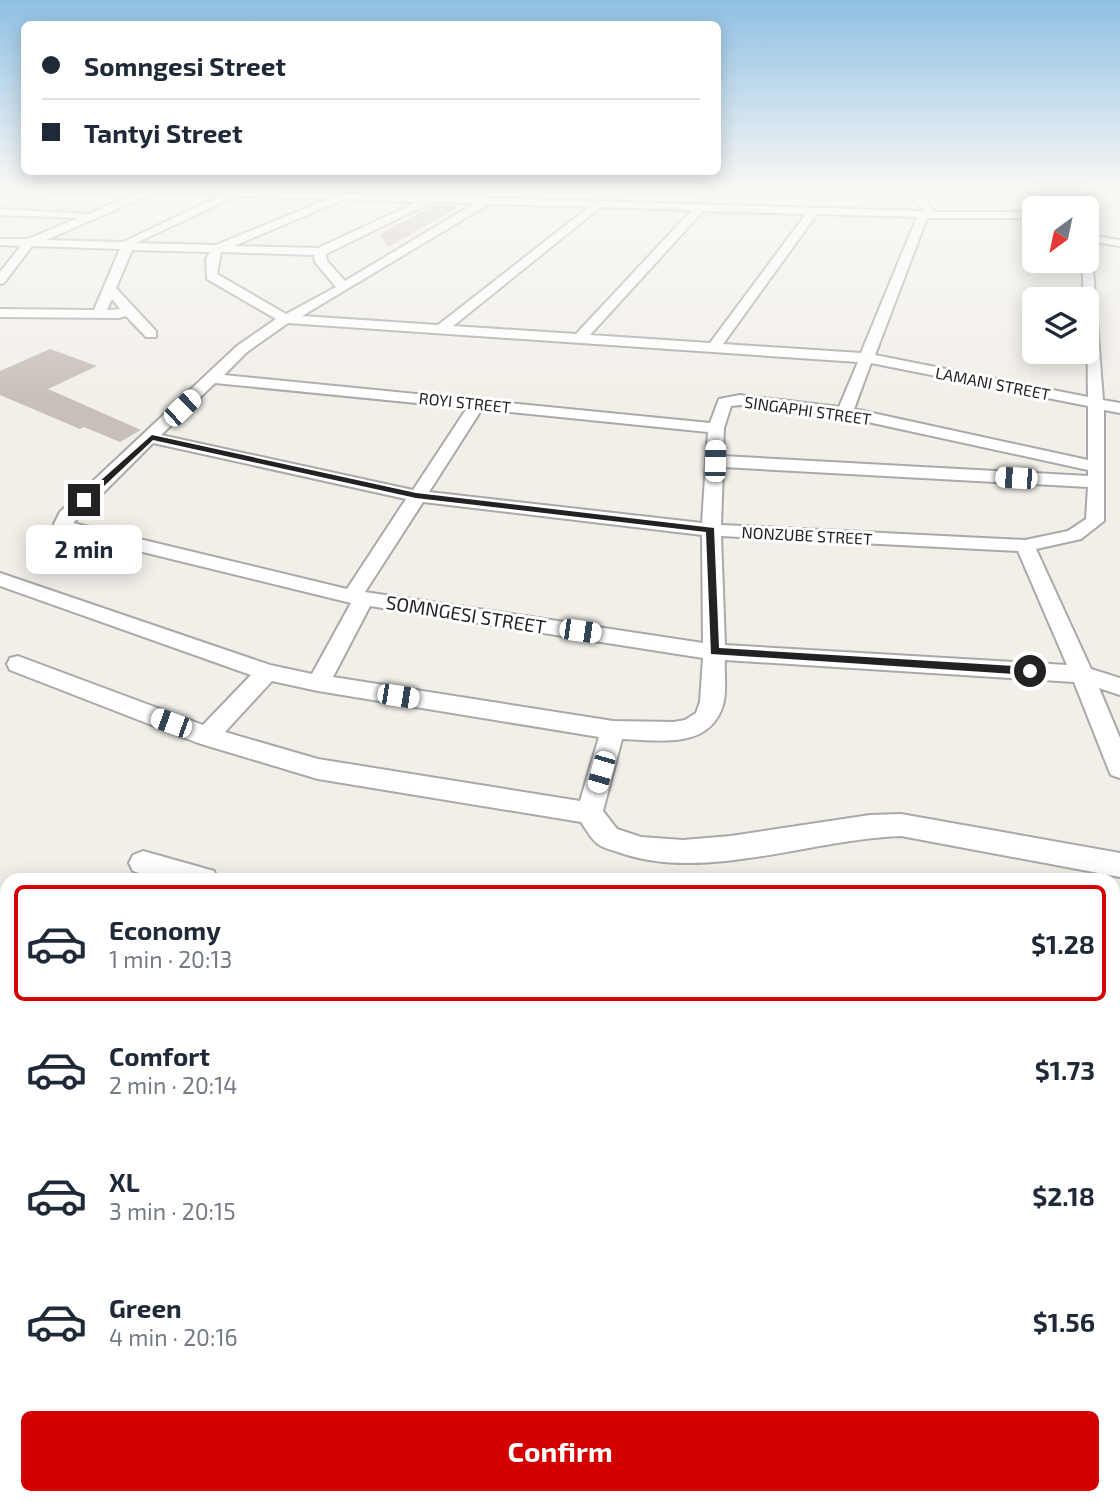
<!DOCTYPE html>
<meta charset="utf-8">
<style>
:root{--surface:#fff;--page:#f6f6f7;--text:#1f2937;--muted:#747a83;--line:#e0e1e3;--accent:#d40000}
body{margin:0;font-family:"Exo 2",sans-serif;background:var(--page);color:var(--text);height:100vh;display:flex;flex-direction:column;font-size:26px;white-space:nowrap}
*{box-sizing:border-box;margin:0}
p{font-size:23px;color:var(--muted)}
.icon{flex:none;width:38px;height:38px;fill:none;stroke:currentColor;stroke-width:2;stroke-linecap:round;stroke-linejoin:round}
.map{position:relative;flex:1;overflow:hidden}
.panel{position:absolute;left:0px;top:873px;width:1120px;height:632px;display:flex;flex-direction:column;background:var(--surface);border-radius:21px 21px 0 0;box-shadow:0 4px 18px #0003}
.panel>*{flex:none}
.top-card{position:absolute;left:21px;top:21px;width:700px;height:154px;border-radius:10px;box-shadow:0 4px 18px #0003;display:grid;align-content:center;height:154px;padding:0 21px;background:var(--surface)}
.needle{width:46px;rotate:213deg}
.buttons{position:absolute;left:1022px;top:196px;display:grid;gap:14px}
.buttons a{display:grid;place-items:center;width:77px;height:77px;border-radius:10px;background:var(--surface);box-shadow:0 4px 18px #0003;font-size:35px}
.end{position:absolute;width:32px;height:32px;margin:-16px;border:9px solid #222;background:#fff;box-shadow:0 0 0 4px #fff}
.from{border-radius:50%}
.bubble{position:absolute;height:49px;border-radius:10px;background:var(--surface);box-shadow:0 4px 18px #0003;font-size:23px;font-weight:700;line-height:49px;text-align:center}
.car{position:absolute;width:21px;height:42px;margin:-21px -10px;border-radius:9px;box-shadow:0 0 5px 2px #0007;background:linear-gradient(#fff 24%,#345 0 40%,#fff 0 76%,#345 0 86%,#fff 0)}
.top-card b{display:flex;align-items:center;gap:24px;height:66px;font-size:26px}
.top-card b+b{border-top:2px solid var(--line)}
.top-card i{width:18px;height:18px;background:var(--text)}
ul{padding:12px 0 0;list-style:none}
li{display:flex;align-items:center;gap:21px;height:116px;margin:0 14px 10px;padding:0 7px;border:4px solid transparent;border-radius:10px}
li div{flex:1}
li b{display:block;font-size:26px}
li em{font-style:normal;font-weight:700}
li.current{border-color:var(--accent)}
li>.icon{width:63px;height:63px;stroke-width:1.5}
.button{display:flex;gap:14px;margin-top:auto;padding:14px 21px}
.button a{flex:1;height:80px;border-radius:10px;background:var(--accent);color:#fff;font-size:28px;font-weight:700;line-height:80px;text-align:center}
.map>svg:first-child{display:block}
</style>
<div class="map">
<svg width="1120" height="1504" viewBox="0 0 1120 1504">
<rect width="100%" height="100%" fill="#f2efe9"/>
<path fill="#c7bfb8" d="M433,205L459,207L388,247L380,234Z
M50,349L97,366L48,389L141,430L120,442L84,427L80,429L0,395V371Z"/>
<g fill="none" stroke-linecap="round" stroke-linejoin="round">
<defs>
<path id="minor" d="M144,190H229L923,211L908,190H918L934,212H1034V218H927L875,355L1088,397L1087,299H1084L1082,261H1087V243L1091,244L1103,400L1120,403V413L1104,410V521L1081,539L1036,549L1091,669L1120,678V695L1099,688L1120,738V778L1111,775L1108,768L1074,682L725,660C724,674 727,691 723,705C709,750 660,740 622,739L603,811L617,829L641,837L683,840L731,836L870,815L901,814L1120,853V877L901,836C812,839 703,883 618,852C612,850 603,848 598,844C591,839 586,829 581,822L318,779L198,743L10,670L7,664L10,658L18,656L203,725L251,675L0,586V573L270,665L312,674L351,603L61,532L54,524L60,512L237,346L276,319L207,279L206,259L210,252L132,250L116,288L156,331V337H146L126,316L119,318L0,317V309L94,310L120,249L32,246L4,283L0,284V272L21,246L0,245V239H28L78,218L0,215V209L88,214ZM154,193L222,195L123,242L46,240ZM236,196L328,199L216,245L136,243ZM344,199L417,202L318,248L234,246ZM426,202L475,203L345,281L327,261L326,254L426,205ZM489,204L589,207L438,325L302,316ZM601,207L692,210L576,334L453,326ZM703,211L806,214L710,343L590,335ZM817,214L917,217L861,353L723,344ZM221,252L314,255L315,262L336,287L286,314L217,274ZM112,299L120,309L107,310ZM288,323L858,362L839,407L740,395L719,399L710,423L224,375L247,352ZM871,363L1088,406V460L854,409ZM215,383L467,408L413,490L161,435ZM740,405L845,417L1088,470V476L723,456L724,428L731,406ZM482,409L708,432L702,523L429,492ZM153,443L406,499L347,589L73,523ZM723,467L1088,487L1086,519L1068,531L1025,540L721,525ZM423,502L702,535L703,643L365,592ZM721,536L1018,551L1067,665L725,645ZM370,606L703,658L700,702L696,713L685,720L674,722L613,721L333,677ZM272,681L318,691L599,737L580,801L318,759L225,732Z
M1081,190H1091L1090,210L1081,208Z
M1087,235L1120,240V246L1087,241Z
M143,851L214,871L218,880H162L133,871L129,863L133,855Z
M1120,916V947L1113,950V918Z
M0,1344L7,1347V1388L0,1385Z
M246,1498H298L301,1504H249Z"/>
</defs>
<use href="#minor" stroke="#a9a9a9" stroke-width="4"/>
<use href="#minor" fill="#fff" fill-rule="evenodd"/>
</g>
<linearGradient id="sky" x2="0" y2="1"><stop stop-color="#8fc0e4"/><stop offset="0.47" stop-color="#f9f8f5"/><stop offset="1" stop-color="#f9f8f5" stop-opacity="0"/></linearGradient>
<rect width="1120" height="400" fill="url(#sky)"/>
<path fill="#222" d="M152,435L416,493L714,528L719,648L1030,667L1035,671L1030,675L711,654L706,532L416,498L153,440L87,502H81V498Z"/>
<g text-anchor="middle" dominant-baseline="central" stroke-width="6" stroke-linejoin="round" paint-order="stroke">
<g font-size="16" fill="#222" stroke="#fff">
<text transform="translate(993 383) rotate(11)">LAMANI STREET</text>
<text transform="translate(465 402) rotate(6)">ROYI STREET</text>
<text transform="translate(808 410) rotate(8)">SINGAPHI STREET</text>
<text transform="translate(807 535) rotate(3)">NONZUBE STREET</text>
</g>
<g font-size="19" fill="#222" stroke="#fff">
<text transform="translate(466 614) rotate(9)">SOMNGESI STREET</text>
</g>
</g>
</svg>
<div class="buttons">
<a><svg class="needle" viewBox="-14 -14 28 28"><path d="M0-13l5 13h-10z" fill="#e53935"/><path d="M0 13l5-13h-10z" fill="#747a83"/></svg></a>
<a><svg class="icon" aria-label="layers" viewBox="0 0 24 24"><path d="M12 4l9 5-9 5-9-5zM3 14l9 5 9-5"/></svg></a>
</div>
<i class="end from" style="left:1030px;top:671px"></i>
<i class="end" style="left:84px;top:500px"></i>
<div class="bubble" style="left:26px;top:525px;width:116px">2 min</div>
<i class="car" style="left:182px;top:408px;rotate:46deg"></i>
<i class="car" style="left:715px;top:461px;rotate:1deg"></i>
<i class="car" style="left:1016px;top:478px;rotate:273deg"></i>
<i class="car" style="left:580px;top:631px;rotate:98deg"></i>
<i class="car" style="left:398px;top:696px;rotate:99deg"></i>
<i class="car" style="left:171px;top:723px;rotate:290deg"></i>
<i class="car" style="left:601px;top:772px;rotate:196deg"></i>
<div class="top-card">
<b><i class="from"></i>Somngesi Street</b>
<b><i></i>Tantyi Street</b>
</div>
<section class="panel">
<ul>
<li class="current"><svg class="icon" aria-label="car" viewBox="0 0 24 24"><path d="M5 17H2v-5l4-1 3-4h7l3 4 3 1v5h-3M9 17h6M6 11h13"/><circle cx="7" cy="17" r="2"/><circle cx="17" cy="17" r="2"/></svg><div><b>Economy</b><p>1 min · 20:13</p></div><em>$1.28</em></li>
<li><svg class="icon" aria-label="car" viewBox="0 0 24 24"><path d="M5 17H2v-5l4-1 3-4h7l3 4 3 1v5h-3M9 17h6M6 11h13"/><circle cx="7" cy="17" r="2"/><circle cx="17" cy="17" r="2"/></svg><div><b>Comfort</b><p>2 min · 20:14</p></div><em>$1.73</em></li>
<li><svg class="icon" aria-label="car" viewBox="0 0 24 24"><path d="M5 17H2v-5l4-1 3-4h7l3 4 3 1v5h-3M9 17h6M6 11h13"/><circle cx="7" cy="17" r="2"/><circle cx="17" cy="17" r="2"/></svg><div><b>XL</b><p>3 min · 20:15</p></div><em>$2.18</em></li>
<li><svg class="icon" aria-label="car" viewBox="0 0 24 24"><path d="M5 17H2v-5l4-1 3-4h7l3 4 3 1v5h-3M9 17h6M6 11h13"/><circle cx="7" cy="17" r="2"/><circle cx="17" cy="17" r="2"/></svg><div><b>Green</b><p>4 min · 20:16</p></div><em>$1.56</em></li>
</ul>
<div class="button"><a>Confirm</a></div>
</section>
</div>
